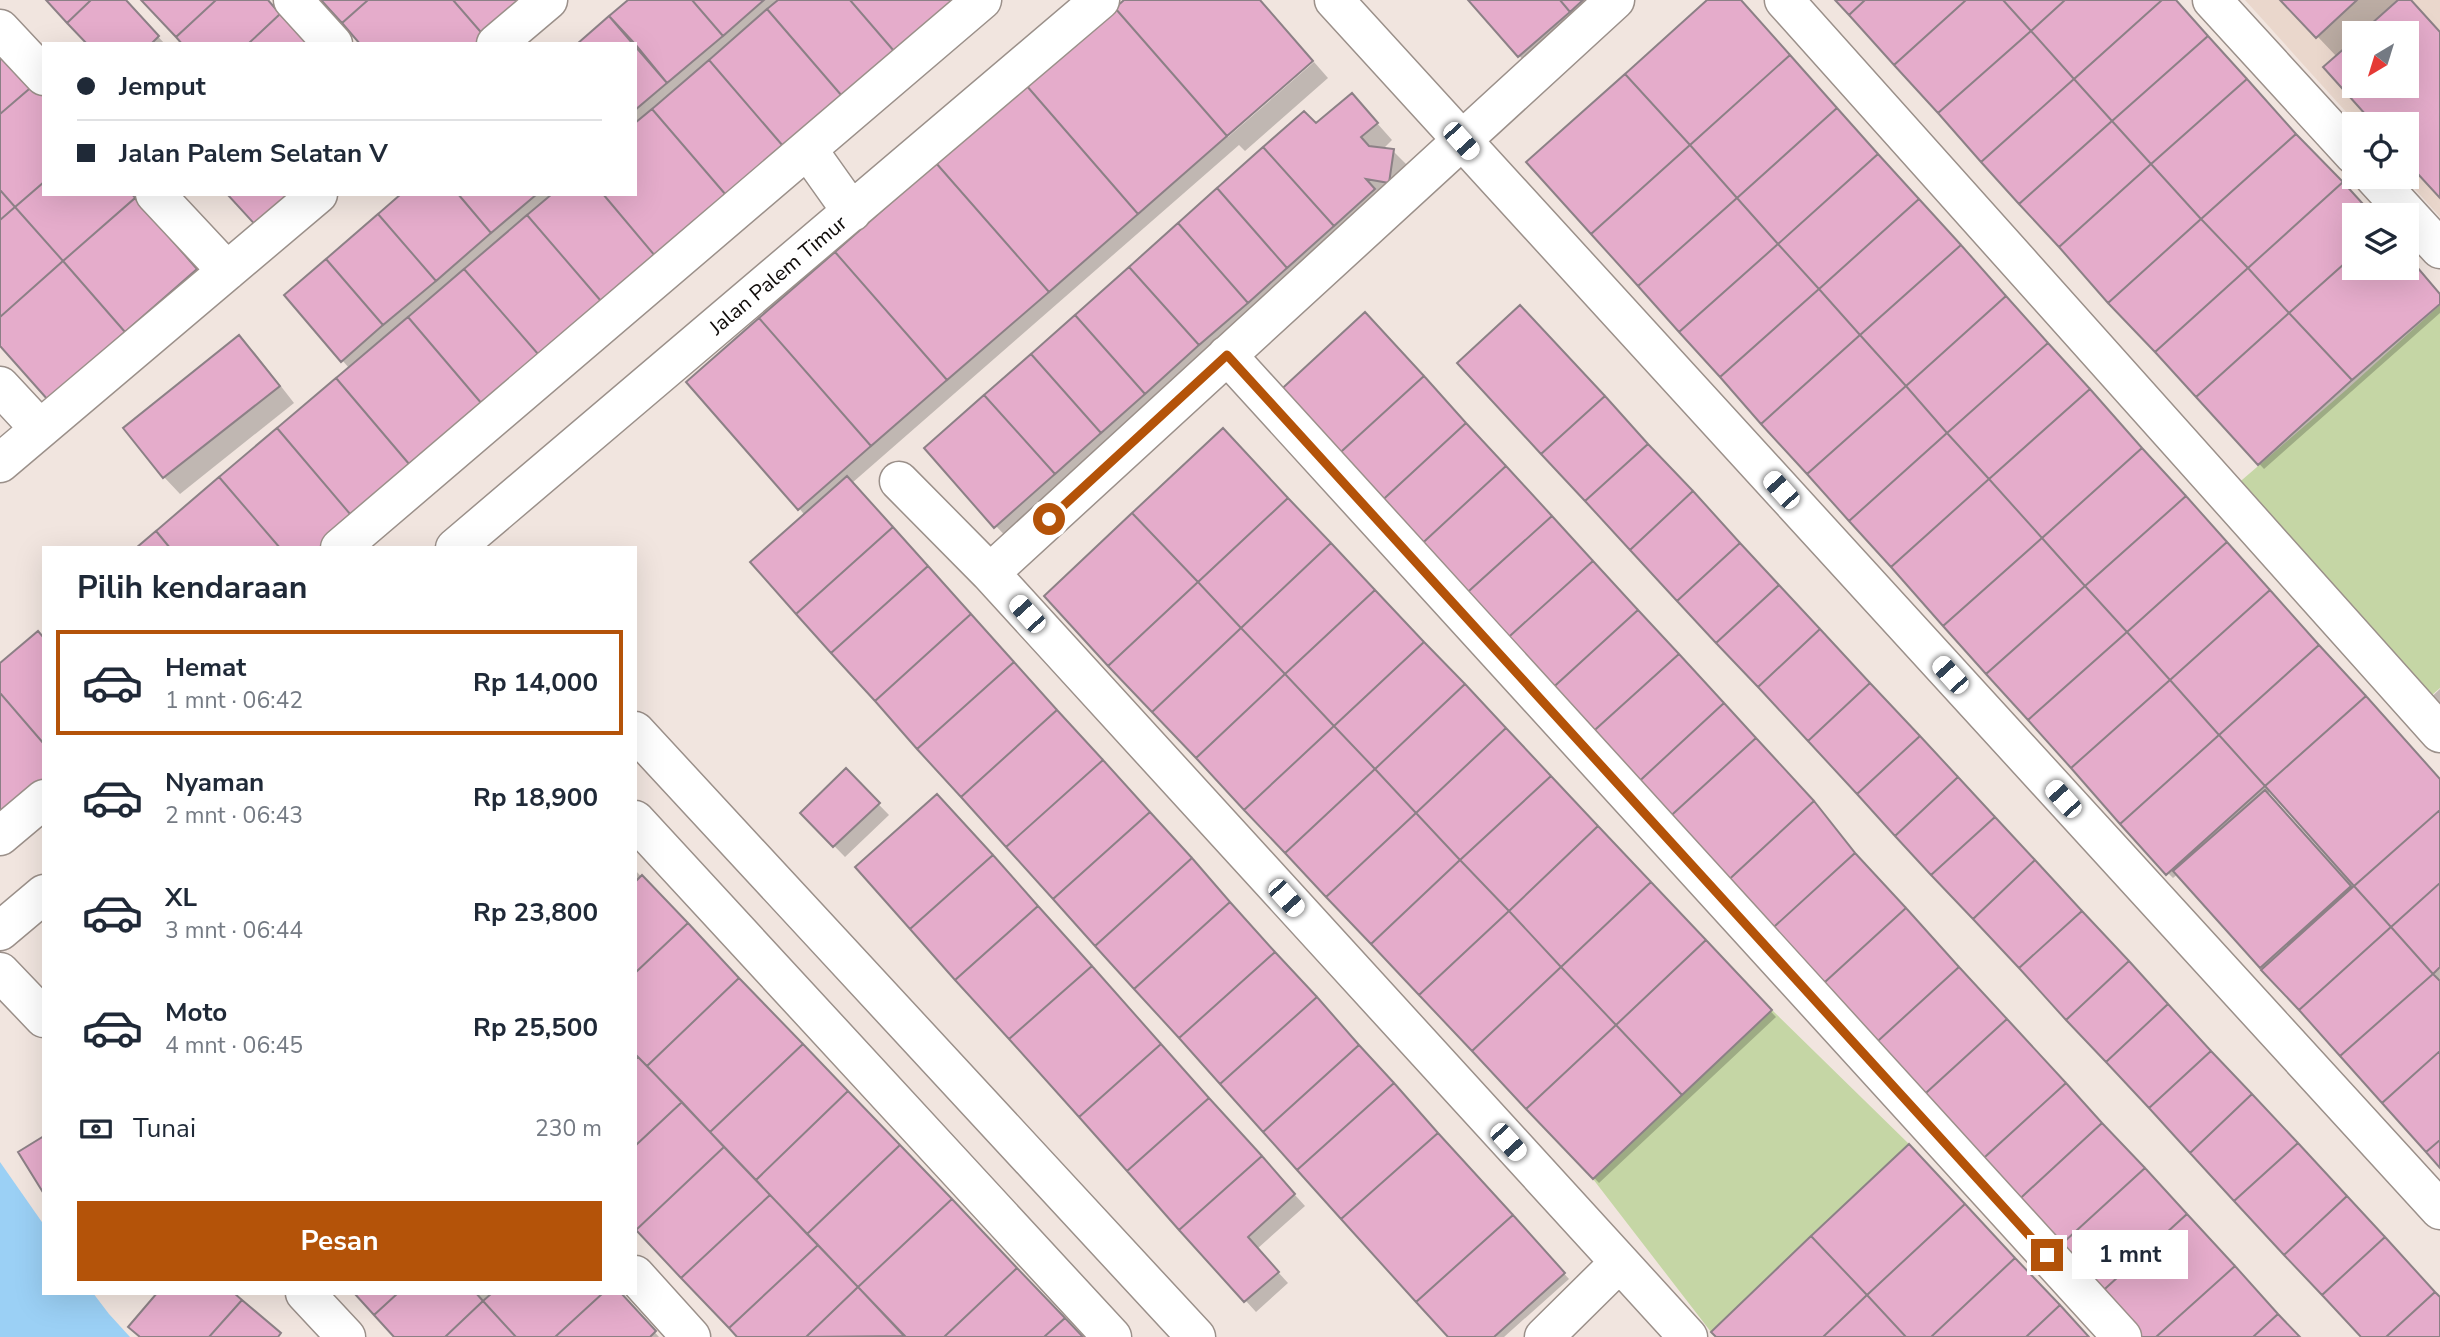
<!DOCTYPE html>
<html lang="id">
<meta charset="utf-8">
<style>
:root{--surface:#fff;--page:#f2f2f3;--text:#1f2937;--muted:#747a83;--line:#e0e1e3;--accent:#b45309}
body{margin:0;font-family:"Nunito Sans",sans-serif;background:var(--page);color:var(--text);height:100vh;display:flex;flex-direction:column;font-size:26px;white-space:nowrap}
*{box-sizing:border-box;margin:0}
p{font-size:23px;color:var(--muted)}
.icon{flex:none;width:38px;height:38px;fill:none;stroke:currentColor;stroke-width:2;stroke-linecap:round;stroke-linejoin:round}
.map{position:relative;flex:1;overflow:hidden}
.sheet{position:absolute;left:42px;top:546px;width:595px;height:749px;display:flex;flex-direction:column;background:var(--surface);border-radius:0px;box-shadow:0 7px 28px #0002}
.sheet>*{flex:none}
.hud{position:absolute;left:42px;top:42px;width:595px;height:154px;border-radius:0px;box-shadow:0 7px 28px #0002;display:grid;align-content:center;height:154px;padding:0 35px;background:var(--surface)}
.needle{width:46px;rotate:218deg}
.controls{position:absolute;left:2342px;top:21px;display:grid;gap:14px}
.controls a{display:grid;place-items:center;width:77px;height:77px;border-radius:0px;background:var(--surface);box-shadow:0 7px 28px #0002;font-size:35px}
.end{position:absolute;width:32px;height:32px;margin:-16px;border:9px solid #b45309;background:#fff;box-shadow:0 0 0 4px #fff}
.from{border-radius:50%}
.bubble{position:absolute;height:49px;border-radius:0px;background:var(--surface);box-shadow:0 7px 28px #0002;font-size:23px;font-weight:700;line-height:49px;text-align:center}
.car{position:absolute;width:21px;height:42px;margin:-21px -10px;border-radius:9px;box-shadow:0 0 5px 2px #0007;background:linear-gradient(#fff 24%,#345 0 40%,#fff 0 76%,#345 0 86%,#fff 0)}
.hud b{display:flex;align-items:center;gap:24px;height:66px;font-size:26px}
.hud b+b{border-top:2px solid var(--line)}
.hud i{width:18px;height:18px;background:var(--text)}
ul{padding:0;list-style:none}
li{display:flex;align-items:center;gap:21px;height:105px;margin:0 14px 10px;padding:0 21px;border:4px solid transparent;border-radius:0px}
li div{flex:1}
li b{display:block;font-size:26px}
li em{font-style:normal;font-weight:700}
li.on{border-color:var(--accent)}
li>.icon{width:63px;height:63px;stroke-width:1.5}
h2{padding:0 35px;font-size:32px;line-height:84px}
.pay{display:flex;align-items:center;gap:18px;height:77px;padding:0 35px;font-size:26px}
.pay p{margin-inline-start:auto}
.primary-button{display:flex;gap:14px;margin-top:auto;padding:14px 35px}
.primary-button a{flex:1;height:80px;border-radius:0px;background:var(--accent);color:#fff;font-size:28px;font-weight:700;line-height:80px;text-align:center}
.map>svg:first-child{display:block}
</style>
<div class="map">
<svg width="2440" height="1337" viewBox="0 0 2440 1337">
<rect width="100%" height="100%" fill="#f1e5df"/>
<path fill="#ead7cc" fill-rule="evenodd" d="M2245,0H2440V217L2404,177H2406V124H2357ZM2354,33H2406V86H2354Z"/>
<path fill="#c5d6a5" d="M2440,305V688L2423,703L2235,486L2346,390Z
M1772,1010L1909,1144L1711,1332L1593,1179Z"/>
<path fill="#9bd0f5" d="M0,1162L44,1225V1293H93L109,1314L130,1337H0Z"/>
<path fill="#0003" fill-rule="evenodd" d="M48,0H124L165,44H89Z
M631,0H978L349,368L286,295L403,194H635V44H579Z
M1127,0H1260L1312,60L1226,134L1228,137L1314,62L1328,78L1245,151L1239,145L852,483L1569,1279L1504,1337H1450L799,508Z
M1470,0H1606L1524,61Z
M1710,0H1739L2440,782V1165L2178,874L2173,878L2168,873ZM2271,790L2357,886L2354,889L2267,794Z
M1838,0H2174L2371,215H2354V268H2406L2440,296V313L2264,469L2109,301Z
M2283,0H2409L2440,32V196L2406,124H2376L2325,67L2337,57ZM2354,33H2406V86H2354Z
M1352,95L1392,140L1382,150L1393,151L1409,167L1012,543L996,526L1316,125Z
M44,194L146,211L206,280L60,409L0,343Z
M239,337L255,353L294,403L180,494L164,477L125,428Z
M1223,430L1776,1017L1599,1183L1527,1108Z
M2440,689V719L2425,703Z
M846,771L889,815L845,857L802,813Z
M635,870L911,1159L1081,1337H739L635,1227Z
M1276,1174L1305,1206L1257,1249L1288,1283L1256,1312L1180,1228Z
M356,1293H619L659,1337H397Z"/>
<path fill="#e5accb" stroke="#8c8086" stroke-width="2" d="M46,0H91L67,23Z
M91,0H126L159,36L151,44H87L67,23Z
M141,0H216L176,37Z
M216,0H268L280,14L248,44H182L176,37Z
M321,0H368L342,23Z
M368,0H453L486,38L480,44H360L342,23Z
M453,0H529L486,38Z
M628,0H692L723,36L667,83L635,44L609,16Z
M692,0H764L723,36Z
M778,0H850L900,58L848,103L767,9Z
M850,0H959L900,58Z
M1124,0H1260L1313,61L1227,136L1115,8Z
M1468,0H1560L1570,12L1518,57Z
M1560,0H1583L1570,12Z
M1707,0H1741L1790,55L1690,145L1625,74Z
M1835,0H1865L1849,15Z
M1865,0H1966L1894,65L1849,15Z
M1966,0H2003L2031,31L1938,113L1894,65Z
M2003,0H2065L2031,31Z
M2065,0H2162L2074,79L2031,31Z
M2162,0H2176L2208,36L2112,121L2074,79Z
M2280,0H2357L2316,38Z
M2398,0H2411L2440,32V198L2406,161V124H2374L2323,67L2354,40V86H2406V33H2361Z
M1115,8L1227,136L1138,214L1026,85Z
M767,9L848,103L789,153L709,60Z
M280,14L308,44H248Z
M609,16L633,44H577Z
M2031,31L2074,79L1981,162L1938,113Z
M2208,36L2247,79L2151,164L2112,121Z
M0,45L35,84L0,114Z
M635,46L667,83L635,110Z
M1790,55L1837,108L1737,198L1690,145Z
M709,60L789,153L732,202L652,109Z
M1625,74L1690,145L1591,234L1526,162Z
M2074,79L2112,121L2019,204L1981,162Z
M2247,79L2296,134L2201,219L2151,164Z
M35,84L44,95V182L15,207L0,190V114Z
M1026,85L1138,214L1049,292L936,163Z
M1352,93L1378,123L1361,137L1369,146L1394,149L1389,183L1366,179L1375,189L1334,226L1263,147L1304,111L1316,123Z
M1837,108L1878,154L1778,244L1737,198Z
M652,109L732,202L661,263L603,194H635V123Z
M2112,121L2151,164L2059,247L2019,204Z
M2296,134L2343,182L2248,268L2201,219Z
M1690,145L1737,198L1638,286L1591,234Z
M1263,147L1334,226L1287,268L1217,188Z
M1878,154L1919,199L1819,289L1778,244Z
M936,163L1049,292L947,380L835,252Z
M2151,164L2201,219L2108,303L2059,247Z
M44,182V194H132L135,198L63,261L15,207Z
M2343,182L2373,215H2354V255L2289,313L2248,268Z
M1217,188L1287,268L1248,303L1178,223Z
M0,190L15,207L0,220Z
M227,194H298L260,230Z
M401,194H458L491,233L436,281L378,214Z
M458,194H537L491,233Z
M552,194H603L661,263L607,308L527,215Z
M135,198L197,269L125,332L63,261Z
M1737,198L1778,244L1679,332L1638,286Z
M1919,199L1961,245L1860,335L1819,289Z
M15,207L63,261L0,317V220Z
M378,214L436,281L383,325L326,259Z
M527,215L607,308L545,362L464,269Z
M2201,219L2248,268L2155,352L2108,303Z
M1178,223L1248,303L1199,345L1129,267Z
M1778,244L1819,289L1720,377L1679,332Z
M1961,245L2006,296L1906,386L1860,335Z
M835,252L947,380L871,446L759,318Z
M2406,254L2440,294V304L2352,380L2289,313L2354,255V268H2406Z
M326,259L383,325L341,362L284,295Z
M63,261L125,332L48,400L0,346V317Z
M1129,267L1199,345L1145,394L1075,315Z
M2248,268L2289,313L2196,397L2155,352Z
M464,269L545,362L488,411L408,317Z
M1819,289L1860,335L1761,424L1720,377Z
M2006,296L2048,343L1947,433L1906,386Z
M1520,305L1605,396L1541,454L1457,363Z
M1365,312L1424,376L1332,460L1274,396Z
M2289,313L2352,380L2258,465L2196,397Z
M1075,315L1145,394L1101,433L1031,354Z
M408,317L488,411L415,471L336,378Z
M759,318L871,446L798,510L686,382Z
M239,335L280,386L163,478L123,428Z
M1860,335L1906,386L1807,474L1761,424Z
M2048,343L2090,389L1989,479L1947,433Z
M1031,354L1101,433L1055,474L984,395Z
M1424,376L1466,423L1375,507L1332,460Z
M336,378L415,471L356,521L277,428Z
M1906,386L1947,433L1849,521L1807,474Z
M2090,389L2142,448L2042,538L1989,479Z
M984,395L1055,474L994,528L924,448Z
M1605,396L1648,444L1585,501L1541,454Z
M1466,423L1506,466L1415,550L1375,507Z
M277,428L356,521L326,548H280L219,477Z
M1223,428L1288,498L1198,582L1132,513Z
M1947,433L1989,479L1891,567L1849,521Z
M1648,444L1693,491L1630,550L1585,501Z
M2142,448L2186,496L2085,586L2042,538Z
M1506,466L1552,516L1460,599L1415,550Z
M847,476L893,527L796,614L750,562Z
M219,477L280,548H170L156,531Z
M1989,479L2042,538L1943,626L1891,567Z
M1693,491L1740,543L1677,601L1630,550Z
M2186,496L2227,542L2127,632L2085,586Z
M1288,498L1331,543L1241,628L1198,582Z
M1132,513L1198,582L1108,666L1044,596Z
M1552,516L1593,561L1501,644L1460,599Z
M893,527L928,566L831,653L796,614Z
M156,531L170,548H136Z
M2042,538L2085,586L1986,674L1943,626Z
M2227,542L2270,590L2170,680L2127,632Z
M1331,543L1375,590L1285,674L1241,628Z
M1740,543L1779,585L1716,643L1677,601Z
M1593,561L1638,610L1547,693L1501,644Z
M928,566L971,614L875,701L831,653Z
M1198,582L1241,628L1152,712L1108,666Z
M1779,585L1820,629L1758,687L1716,643Z
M2085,586L2127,632L2028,720L1986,674Z
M1375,590L1424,642L1334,726L1285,674Z
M2270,590L2319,645L2219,735L2170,680Z
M1638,610L1679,654L1587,737L1547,693Z
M971,614L1014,662L917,749L875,701Z
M1241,628L1285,674L1196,758L1152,712Z
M1820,629L1870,683L1808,741L1758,687Z
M38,631L44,638V744L0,693V663Z
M2127,632L2170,680L2071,768L2028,720Z
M1424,642L1465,684L1375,769L1334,726Z
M2319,645L2366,696L2265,786L2219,735Z
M1679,654L1724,703L1633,787L1587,737Z
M1014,662L1057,710L961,797L917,749Z
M1285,674L1334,726L1244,810L1196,758Z
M2170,680L2219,735L2120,824L2071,768Z
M1870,683L1920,736L1857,794L1808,741Z
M1465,684L1506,728L1416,813L1375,769Z
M0,693L44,744V788L0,812Z
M2366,696L2440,779V810L2354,886L2265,786Z
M1724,703L1756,738L1664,822L1633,787Z
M1057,710L1103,760L1006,847L961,797Z
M1334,726L1375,769L1285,853L1244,810Z
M1506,728L1551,776L1460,860L1416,813Z
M2219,735L2265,786L2166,875L2120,824Z
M1920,736L1958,777L1895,836L1857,794Z
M1756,738L1814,801L1723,885L1664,822Z
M1103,760L1150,812L1053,899L1006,847Z
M846,768L880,803L833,847L800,813Z
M1375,769L1416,813L1326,897L1285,853Z
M1551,776L1598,826L1509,911L1460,860Z
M1958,777L1995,817L1931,875L1895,836Z
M2265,790L2351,886L2260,968L2173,871Z
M937,794L993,855L910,929L855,867Z
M1814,801L1855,853L1764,936L1723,885Z
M2440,810V883L2391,927L2354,886Z
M1150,812L1192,858L1095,946L1053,899Z
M1416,813L1460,860L1371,944L1326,897Z
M1995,817L2035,860L1973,919L1931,875Z
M1598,826L1651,882L1561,967L1509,911Z
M1855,853L1906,908L1814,992L1764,936Z
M993,855L1038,906L955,980L910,929Z
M1192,858L1230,902L1134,989L1095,946Z
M1460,860L1509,911L1419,995L1371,944Z
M2035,860L2082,911L2019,968L1973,919Z
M642,875L688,923L635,973V882Z
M1651,882L1706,940L1616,1025L1561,967Z
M2440,883V967L2433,974L2391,927Z
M2354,886L2391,927L2299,1010L2261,970Z
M1230,902L1275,952L1179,1038L1134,989Z
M1038,906L1092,966L1009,1039L955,980Z
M1906,908L1959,967L1868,1050L1814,992Z
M1509,911L1561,967L1472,1051L1419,995Z
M2082,911L2129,961L2066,1020L2019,968Z
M688,923L739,978L647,1066L635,1054V973Z
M2391,927L2433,974L2340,1056L2299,1010Z
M1706,940L1772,1010L1682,1095L1616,1025Z
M1275,952L1317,997L1220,1084L1179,1038Z
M2129,961L2168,1004L2106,1062L2066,1020Z
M1092,966L1161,1044L1079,1117L1009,1039Z
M1561,967L1616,1025L1526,1109L1472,1051Z
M1959,967L2007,1019L1916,1102L1868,1050Z
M2433,974L2440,981V1051L2382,1103L2340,1056Z
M739,978L803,1044L710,1132L647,1066Z
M1317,997L1359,1045L1263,1132L1220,1084Z
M2168,1004L2211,1051L2149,1108L2106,1062Z
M2007,1019L2066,1083L1975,1166L1916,1102Z
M1616,1025L1682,1095L1593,1179L1526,1109Z
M803,1044L848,1091L756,1180L710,1132Z
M1161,1044L1209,1098L1127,1171L1079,1117Z
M1359,1045L1394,1083L1297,1170L1263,1132Z
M2211,1051L2252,1094L2190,1153L2149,1108Z
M2440,1051V1140L2426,1152L2382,1103Z
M638,1057L682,1102L635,1146V1060Z
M1394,1083L1438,1133L1341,1219L1297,1170Z
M2066,1083L2102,1123L2012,1206L1975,1166Z
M848,1091L900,1145L807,1234L756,1180Z
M2252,1094L2298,1143L2234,1201L2190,1153Z
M1209,1098L1262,1156L1179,1230L1127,1171Z
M682,1102L724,1147L636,1230L635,1146Z
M2102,1123L2145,1168L2053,1252L2012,1206Z
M1438,1133L1513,1215L1416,1302L1341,1219Z
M44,1136V1194L18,1152Z
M2440,1140V1168L2426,1152Z
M2298,1143L2347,1196L2284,1255L2234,1201Z
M1909,1144L1965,1204L1867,1295L1811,1236Z
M900,1145L952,1199L858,1287L807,1234Z
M724,1147L770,1195L681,1278L636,1230Z
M1262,1156L1295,1194L1248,1237L1279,1272L1244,1302L1179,1230Z
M2145,1168L2187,1214L2096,1297L2053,1252Z
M770,1195L818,1245L729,1328L681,1278Z
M2347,1196L2385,1237L2322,1295L2284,1255Z
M952,1199L1017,1268L944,1337H905L858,1287Z
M1965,1204L2015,1258L1931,1337H1906L1867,1295Z
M2187,1214L2235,1266L2156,1337H2132L2096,1297Z
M1513,1215L1565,1273L1494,1337H1448L1416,1302Z
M1811,1236L1867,1295L1823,1337H1716L1711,1332Z
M2385,1237L2435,1292L2386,1337H2361L2322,1295Z
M818,1245L858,1287L806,1337H737L729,1328Z
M2015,1258L2060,1305L2026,1337H1931Z
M2235,1266L2278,1314L2253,1337H2156Z
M1017,1268L1065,1318L1044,1337H944Z
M858,1287L905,1336L806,1337Z
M2435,1292L2440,1297V1337H2386Z
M157,1293H234L242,1300L209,1337H140L128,1327Z
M354,1293H398L374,1315Z
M398,1293H476L483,1301L445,1337H394L374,1315Z
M492,1293H603L555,1337H516L483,1301Z
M603,1293H621L656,1331L650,1337H555Z
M1867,1295L1906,1337H1823Z
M242,1300L281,1333L278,1337H209Z
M483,1301L516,1337H445Z
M2060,1305L2089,1337H2026Z
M2278,1314L2300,1337H2253Z
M1065,1318L1083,1337H1044Z"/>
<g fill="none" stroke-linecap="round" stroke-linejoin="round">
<defs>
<path id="minor" d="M293,0L333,44
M1334,0L2440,1210
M1784,0L2440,733
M2212,0L2354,155
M0,29L44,76
M496,44L548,0
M808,150L852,212
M2374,177L2440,249
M155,194L227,271
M1227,355L2122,1337
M0,386L40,429
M0,463L318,194
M899,481L990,573L1688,1337
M340,548L982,0
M455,548L1100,0
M990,573L1615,0
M635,731L1196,1337
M635,820L1112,1337
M0,836L44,799
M0,931L44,894
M0,972L44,1018
M635,1275L691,1337
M305,1293L346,1337
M1544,1337L1619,1263"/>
</defs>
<use href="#minor" stroke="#9b908a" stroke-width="41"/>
<use href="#minor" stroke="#fff" stroke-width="38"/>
</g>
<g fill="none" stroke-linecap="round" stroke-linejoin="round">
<path stroke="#b45309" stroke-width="9" d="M1049,519L1227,355L2047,1255"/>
</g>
<g text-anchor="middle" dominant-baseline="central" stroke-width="5" stroke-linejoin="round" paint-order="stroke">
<g font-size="21" fill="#0f0b09" stroke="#fff">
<text transform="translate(778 275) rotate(-40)">Jalan Palem Timur</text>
</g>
</g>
</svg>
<div class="controls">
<a><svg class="needle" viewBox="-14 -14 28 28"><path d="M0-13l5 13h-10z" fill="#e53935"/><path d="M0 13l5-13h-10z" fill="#747a83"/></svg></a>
<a><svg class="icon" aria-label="locate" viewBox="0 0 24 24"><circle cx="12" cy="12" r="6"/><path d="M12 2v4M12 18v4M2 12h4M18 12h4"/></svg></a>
<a><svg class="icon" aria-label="layers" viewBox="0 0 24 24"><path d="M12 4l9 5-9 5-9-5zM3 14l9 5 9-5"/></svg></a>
</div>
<i class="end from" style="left:1049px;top:519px"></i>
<i class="end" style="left:2047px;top:1255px"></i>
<div class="bubble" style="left:2072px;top:1230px;width:116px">1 mnt</div>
<i class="car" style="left:1461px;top:141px;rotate:138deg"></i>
<i class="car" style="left:1781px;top:490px;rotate:318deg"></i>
<i class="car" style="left:1027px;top:614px;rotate:318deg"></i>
<i class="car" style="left:1950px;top:675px;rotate:318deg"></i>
<i class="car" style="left:2063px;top:799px;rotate:318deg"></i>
<i class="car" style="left:1286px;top:898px;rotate:138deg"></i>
<i class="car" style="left:1508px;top:1142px;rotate:138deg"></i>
<div class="hud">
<b><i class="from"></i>Jemput</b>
<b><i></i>Jalan Palem Selatan V</b>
</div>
<section class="sheet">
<h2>Pilih kendaraan</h2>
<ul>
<li class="on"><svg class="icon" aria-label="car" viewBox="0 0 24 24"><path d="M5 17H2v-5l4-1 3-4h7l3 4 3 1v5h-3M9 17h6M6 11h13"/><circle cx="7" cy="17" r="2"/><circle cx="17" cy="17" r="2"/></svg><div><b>Hemat</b><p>1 mnt · 06:42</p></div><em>Rp 14,000</em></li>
<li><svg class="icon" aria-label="car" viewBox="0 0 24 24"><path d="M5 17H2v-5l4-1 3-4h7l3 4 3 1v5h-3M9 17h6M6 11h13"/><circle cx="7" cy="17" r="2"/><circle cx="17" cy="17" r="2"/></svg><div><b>Nyaman</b><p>2 mnt · 06:43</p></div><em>Rp 18,900</em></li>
<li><svg class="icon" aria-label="car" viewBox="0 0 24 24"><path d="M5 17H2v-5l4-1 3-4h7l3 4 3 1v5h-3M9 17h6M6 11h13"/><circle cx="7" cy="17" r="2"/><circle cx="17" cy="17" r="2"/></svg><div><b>XL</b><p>3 mnt · 06:44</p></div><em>Rp 23,800</em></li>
<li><svg class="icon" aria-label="car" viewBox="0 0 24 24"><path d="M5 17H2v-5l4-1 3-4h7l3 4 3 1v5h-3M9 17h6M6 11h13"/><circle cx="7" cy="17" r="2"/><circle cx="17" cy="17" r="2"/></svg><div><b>Moto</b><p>4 mnt · 06:45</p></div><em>Rp 25,500</em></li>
</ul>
<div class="pay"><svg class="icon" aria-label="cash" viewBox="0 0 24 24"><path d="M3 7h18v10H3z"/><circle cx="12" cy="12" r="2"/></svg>Tunai<p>230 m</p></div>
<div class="primary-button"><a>Pesan</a></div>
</section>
</div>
